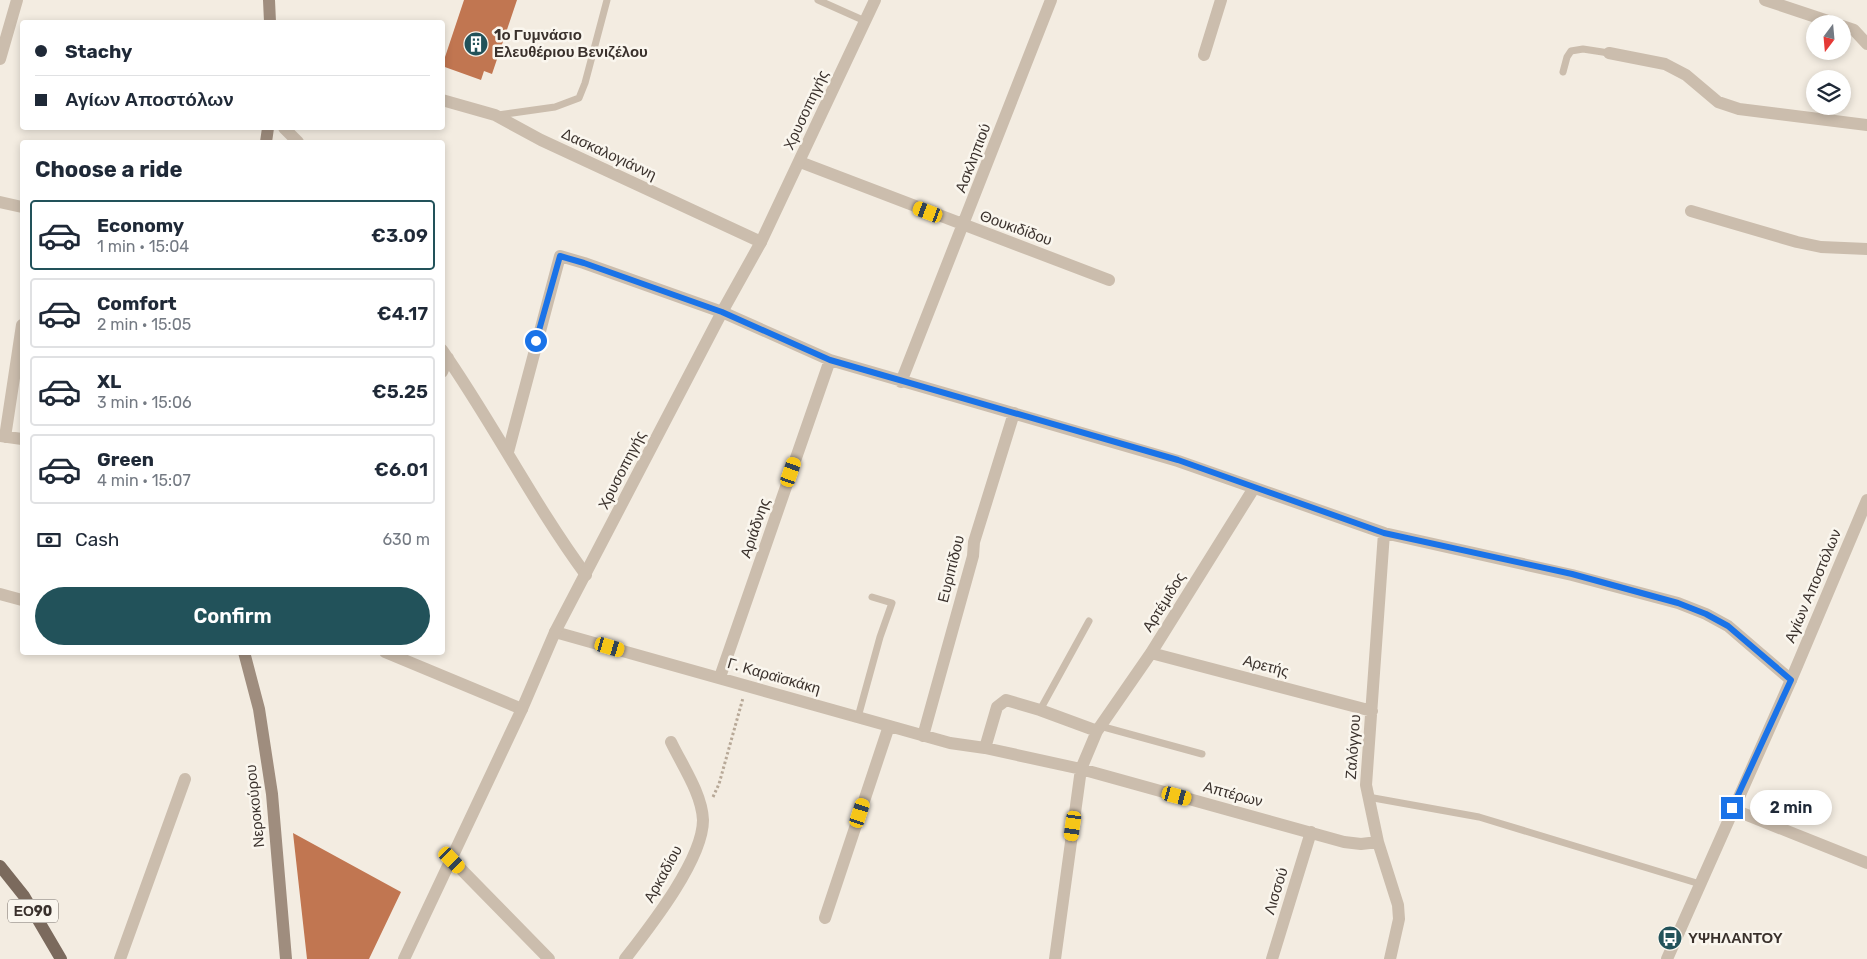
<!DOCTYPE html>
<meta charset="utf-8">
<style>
:root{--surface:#fff;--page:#f6f6f7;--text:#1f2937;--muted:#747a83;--line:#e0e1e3;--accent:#22525a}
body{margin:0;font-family:Rubik,sans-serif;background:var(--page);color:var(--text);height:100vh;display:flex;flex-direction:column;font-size:19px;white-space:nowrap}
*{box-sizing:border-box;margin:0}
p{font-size:16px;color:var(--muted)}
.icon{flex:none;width:28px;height:28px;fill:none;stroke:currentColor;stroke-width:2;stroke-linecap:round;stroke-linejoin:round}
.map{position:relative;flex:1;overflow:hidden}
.details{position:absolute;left:20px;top:140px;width:425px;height:515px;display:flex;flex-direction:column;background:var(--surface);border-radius:5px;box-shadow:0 2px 8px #0003}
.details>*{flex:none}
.guide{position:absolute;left:20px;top:20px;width:425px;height:110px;border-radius:5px;box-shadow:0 2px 8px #0003;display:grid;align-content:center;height:110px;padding:0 15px;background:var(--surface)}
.needle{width:32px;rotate:196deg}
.fabs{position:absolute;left:1806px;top:15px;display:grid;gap:10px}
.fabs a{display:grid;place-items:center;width:45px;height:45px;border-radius:50%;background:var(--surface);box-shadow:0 2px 8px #0003;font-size:25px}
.end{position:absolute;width:22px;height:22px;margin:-11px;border:6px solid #1a73e8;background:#fff;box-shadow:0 0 0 2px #fff}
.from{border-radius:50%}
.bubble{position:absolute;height:35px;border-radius:18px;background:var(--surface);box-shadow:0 2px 8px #0003;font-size:16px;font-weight:600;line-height:35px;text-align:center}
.car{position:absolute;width:15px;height:30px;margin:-15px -8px;border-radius:6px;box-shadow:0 0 4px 1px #0007;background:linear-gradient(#f5c518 24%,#345 0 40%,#f5c518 0 76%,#345 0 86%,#f5c518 0)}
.guide b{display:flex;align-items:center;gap:18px;height:48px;font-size:19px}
.guide b+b{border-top:1px solid var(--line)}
.guide i{width:12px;height:12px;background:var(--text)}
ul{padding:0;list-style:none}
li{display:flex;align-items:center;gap:15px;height:70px;margin:0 10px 8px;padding:0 5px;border:2px solid var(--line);border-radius:5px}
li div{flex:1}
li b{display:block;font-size:19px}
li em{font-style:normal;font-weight:600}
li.selected{border-color:var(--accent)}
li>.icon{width:45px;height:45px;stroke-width:1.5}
h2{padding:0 15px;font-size:22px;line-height:60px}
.pay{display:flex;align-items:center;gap:12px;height:55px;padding:0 15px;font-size:19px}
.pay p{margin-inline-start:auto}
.cta{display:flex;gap:10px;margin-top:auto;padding:10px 15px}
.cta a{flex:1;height:58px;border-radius:30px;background:var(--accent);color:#fff;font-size:20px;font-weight:600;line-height:58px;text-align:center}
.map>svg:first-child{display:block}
</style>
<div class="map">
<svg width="1867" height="959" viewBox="0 0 1867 959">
<rect width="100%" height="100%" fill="#f3ece1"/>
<path fill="#c17651" d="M464,0H517L492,74L484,71L481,80L442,66Z
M293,833L401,892L369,959H307Z"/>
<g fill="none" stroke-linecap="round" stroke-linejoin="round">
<path stroke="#b7a897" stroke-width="3" stroke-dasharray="2.5 2.5" stroke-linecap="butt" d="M713,797L719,784L743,698"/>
<path stroke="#cbbdad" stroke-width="7" d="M818,0L865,21
M1563,72L1567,57L1571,51L1583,49L1609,53
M498,115L555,107L579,98L585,83L607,0
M1040,710L1089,621
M858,717L880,637L892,603L872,597
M1100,726L1202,754
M1368,797L1479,817L1700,884"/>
<path stroke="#cbbdad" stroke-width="12" d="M1765,0L1837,24
M1842,26L1854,30L1867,44
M1609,53L1665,64L1686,75L1718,102L1739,109L1867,125
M1204,55L1221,0
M0,59L17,0
M442,100L495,115L541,140L761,242
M284,128L298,142
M800,162L1109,280
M0,202L22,207
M1691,211L1797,242L1821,247L1867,249
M442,350C493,423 533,503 586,575
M442,372L448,358
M901,382L1051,0
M0,436L22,439
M5,437L22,325
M508,452L560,256L584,263L722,312L830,360L1178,461L1384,533L1572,575L1678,603L1706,614L1728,626L1791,680
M1384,533L1366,785L1378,842L1398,905L1399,919L1390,959
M0,594L22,600
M555,632L950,743L985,748L997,707L1006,700L1040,710L1097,731L1081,769L1055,959
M385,652L522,709
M1151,653L1372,711
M720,677L830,360
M1097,731L1151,653L1254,488
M923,736L973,556L974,542L1014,413
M985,748L1081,769L1344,842L1361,844L1378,842
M1732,809L1867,863
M452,860L549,959
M825,918L889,726
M120,959L185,779
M625,959C649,928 703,860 703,820C702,794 682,765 671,742
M1272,959L1311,832"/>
<path stroke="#cbbdad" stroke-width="12" d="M404,959L522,709L555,632L722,312L761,242L875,0
M1667,959L1791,680L1867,500"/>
<path stroke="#9f8d7e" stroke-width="12" d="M269,0L270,22
M266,142L268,128
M244,652L259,709L272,794L286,959"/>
<path stroke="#7b6a5d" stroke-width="12" d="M0,866L24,896L61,959"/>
</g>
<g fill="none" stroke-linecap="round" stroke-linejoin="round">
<path stroke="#1a73e8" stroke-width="6" d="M536,341L560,256L584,263L722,312L830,360L1178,460L1384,533L1572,574L1678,603L1706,614L1728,626L1791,680L1732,808"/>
</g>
<defs>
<symbol id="building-disc" viewBox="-11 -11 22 22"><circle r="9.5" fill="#22525a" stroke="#faf6ee"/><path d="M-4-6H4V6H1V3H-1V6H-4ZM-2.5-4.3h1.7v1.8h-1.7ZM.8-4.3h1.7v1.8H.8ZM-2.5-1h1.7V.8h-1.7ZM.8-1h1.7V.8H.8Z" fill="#fff"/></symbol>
<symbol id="bus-disc" viewBox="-11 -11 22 22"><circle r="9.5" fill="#22525a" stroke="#faf6ee"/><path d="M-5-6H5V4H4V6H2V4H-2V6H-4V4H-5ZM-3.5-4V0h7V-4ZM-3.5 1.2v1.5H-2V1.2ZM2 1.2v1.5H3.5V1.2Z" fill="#fff"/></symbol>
</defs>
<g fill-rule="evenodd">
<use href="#building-disc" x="462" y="30" width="28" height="28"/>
<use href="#bus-disc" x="1656" y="924" width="28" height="28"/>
</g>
<g text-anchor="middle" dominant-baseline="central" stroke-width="5" stroke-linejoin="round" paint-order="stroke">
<rect fill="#faf6ee" stroke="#746c66" stroke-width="1" x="8" y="899.5" width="50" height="23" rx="4"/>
<g font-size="14" font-weight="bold" fill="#3a312c">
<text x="33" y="911">ΕΟ90</text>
</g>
<g font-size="15" font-weight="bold" fill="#3a312c" stroke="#faf6ee" text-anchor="start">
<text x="494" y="35">1ο Γυμνάσιο<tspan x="494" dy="17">Ελευθέριου Βενιζέλου</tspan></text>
<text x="1688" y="938">ΥΨΗΛΑΝΤΟΥ</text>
</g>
<g font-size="15" fill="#3a312c" stroke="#faf6ee">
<text transform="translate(806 110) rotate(-65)">Χρυσοπηγής</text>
<text transform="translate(609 154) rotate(25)">Δασκαλογιάννη</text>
<text transform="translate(973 158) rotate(-69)">Ασκληπιού</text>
<text transform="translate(1016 228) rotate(20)">Θουκιδίδου</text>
<text transform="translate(622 470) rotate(-63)">Χρυσοπηγής</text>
<text transform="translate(755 528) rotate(-71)">Αριάδνης</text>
<text transform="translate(951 569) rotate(-76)">Ευριπίδου</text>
<text transform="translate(1813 586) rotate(-67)">Αγίων Αποστόλων</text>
<text transform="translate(1164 602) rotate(-58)">Αρτέμιδος</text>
<text transform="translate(1266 666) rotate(15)">Αρετής</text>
<text transform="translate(774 676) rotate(16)">Γ. Καραϊσκάκη</text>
<text transform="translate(1353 747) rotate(-86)">Ζαλόγγου</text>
<text transform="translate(1233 794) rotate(15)">Απτέρων</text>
<text transform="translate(255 806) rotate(-96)">Νεροκούρου</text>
<text transform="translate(663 874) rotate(-61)">Αρκαδίου</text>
<text transform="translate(1276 891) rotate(-73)">Λισσού</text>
</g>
</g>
</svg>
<div class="fabs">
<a><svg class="needle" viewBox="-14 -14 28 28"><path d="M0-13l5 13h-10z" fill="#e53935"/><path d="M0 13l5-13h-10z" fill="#747a83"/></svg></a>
<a><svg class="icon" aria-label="layers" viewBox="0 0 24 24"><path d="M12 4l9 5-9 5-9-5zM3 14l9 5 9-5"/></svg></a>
</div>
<i class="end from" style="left:536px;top:341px"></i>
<i class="end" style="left:1732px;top:808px"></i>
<div class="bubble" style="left:1750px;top:790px;width:82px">2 min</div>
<i class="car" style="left:928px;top:212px;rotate:291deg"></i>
<i class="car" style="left:791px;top:472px;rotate:19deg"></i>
<i class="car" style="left:610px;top:647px;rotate:106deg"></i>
<i class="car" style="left:1177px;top:796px;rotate:105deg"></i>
<i class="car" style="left:860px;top:813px;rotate:18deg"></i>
<i class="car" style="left:1073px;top:826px;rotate:188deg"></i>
<i class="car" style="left:452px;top:860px;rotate:136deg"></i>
<div class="guide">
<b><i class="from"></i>Stachy</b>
<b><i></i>Αγίων Αποστόλων</b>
</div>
<section class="details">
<h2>Choose a ride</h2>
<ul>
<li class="selected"><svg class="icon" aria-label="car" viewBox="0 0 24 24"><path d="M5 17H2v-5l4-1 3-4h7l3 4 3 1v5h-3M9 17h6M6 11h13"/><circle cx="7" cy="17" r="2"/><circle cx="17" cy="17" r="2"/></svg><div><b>Economy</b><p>1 min · 15:04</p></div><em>€3.09</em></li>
<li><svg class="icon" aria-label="car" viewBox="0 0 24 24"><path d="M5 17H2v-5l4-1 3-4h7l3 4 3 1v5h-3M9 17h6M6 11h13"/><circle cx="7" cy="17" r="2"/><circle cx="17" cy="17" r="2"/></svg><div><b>Comfort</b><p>2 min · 15:05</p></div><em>€4.17</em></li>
<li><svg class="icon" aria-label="car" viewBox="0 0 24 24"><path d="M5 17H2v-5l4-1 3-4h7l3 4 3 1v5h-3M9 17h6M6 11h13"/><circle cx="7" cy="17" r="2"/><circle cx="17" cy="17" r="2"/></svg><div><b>XL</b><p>3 min · 15:06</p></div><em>€5.25</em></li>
<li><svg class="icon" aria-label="car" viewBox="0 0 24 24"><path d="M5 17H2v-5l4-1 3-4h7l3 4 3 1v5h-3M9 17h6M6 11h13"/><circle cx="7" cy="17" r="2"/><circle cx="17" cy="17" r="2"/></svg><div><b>Green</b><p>4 min · 15:07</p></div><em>€6.01</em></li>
</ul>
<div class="pay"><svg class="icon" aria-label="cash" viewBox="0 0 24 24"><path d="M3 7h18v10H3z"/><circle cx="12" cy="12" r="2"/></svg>Cash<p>630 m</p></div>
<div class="cta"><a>Confirm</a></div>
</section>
</div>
